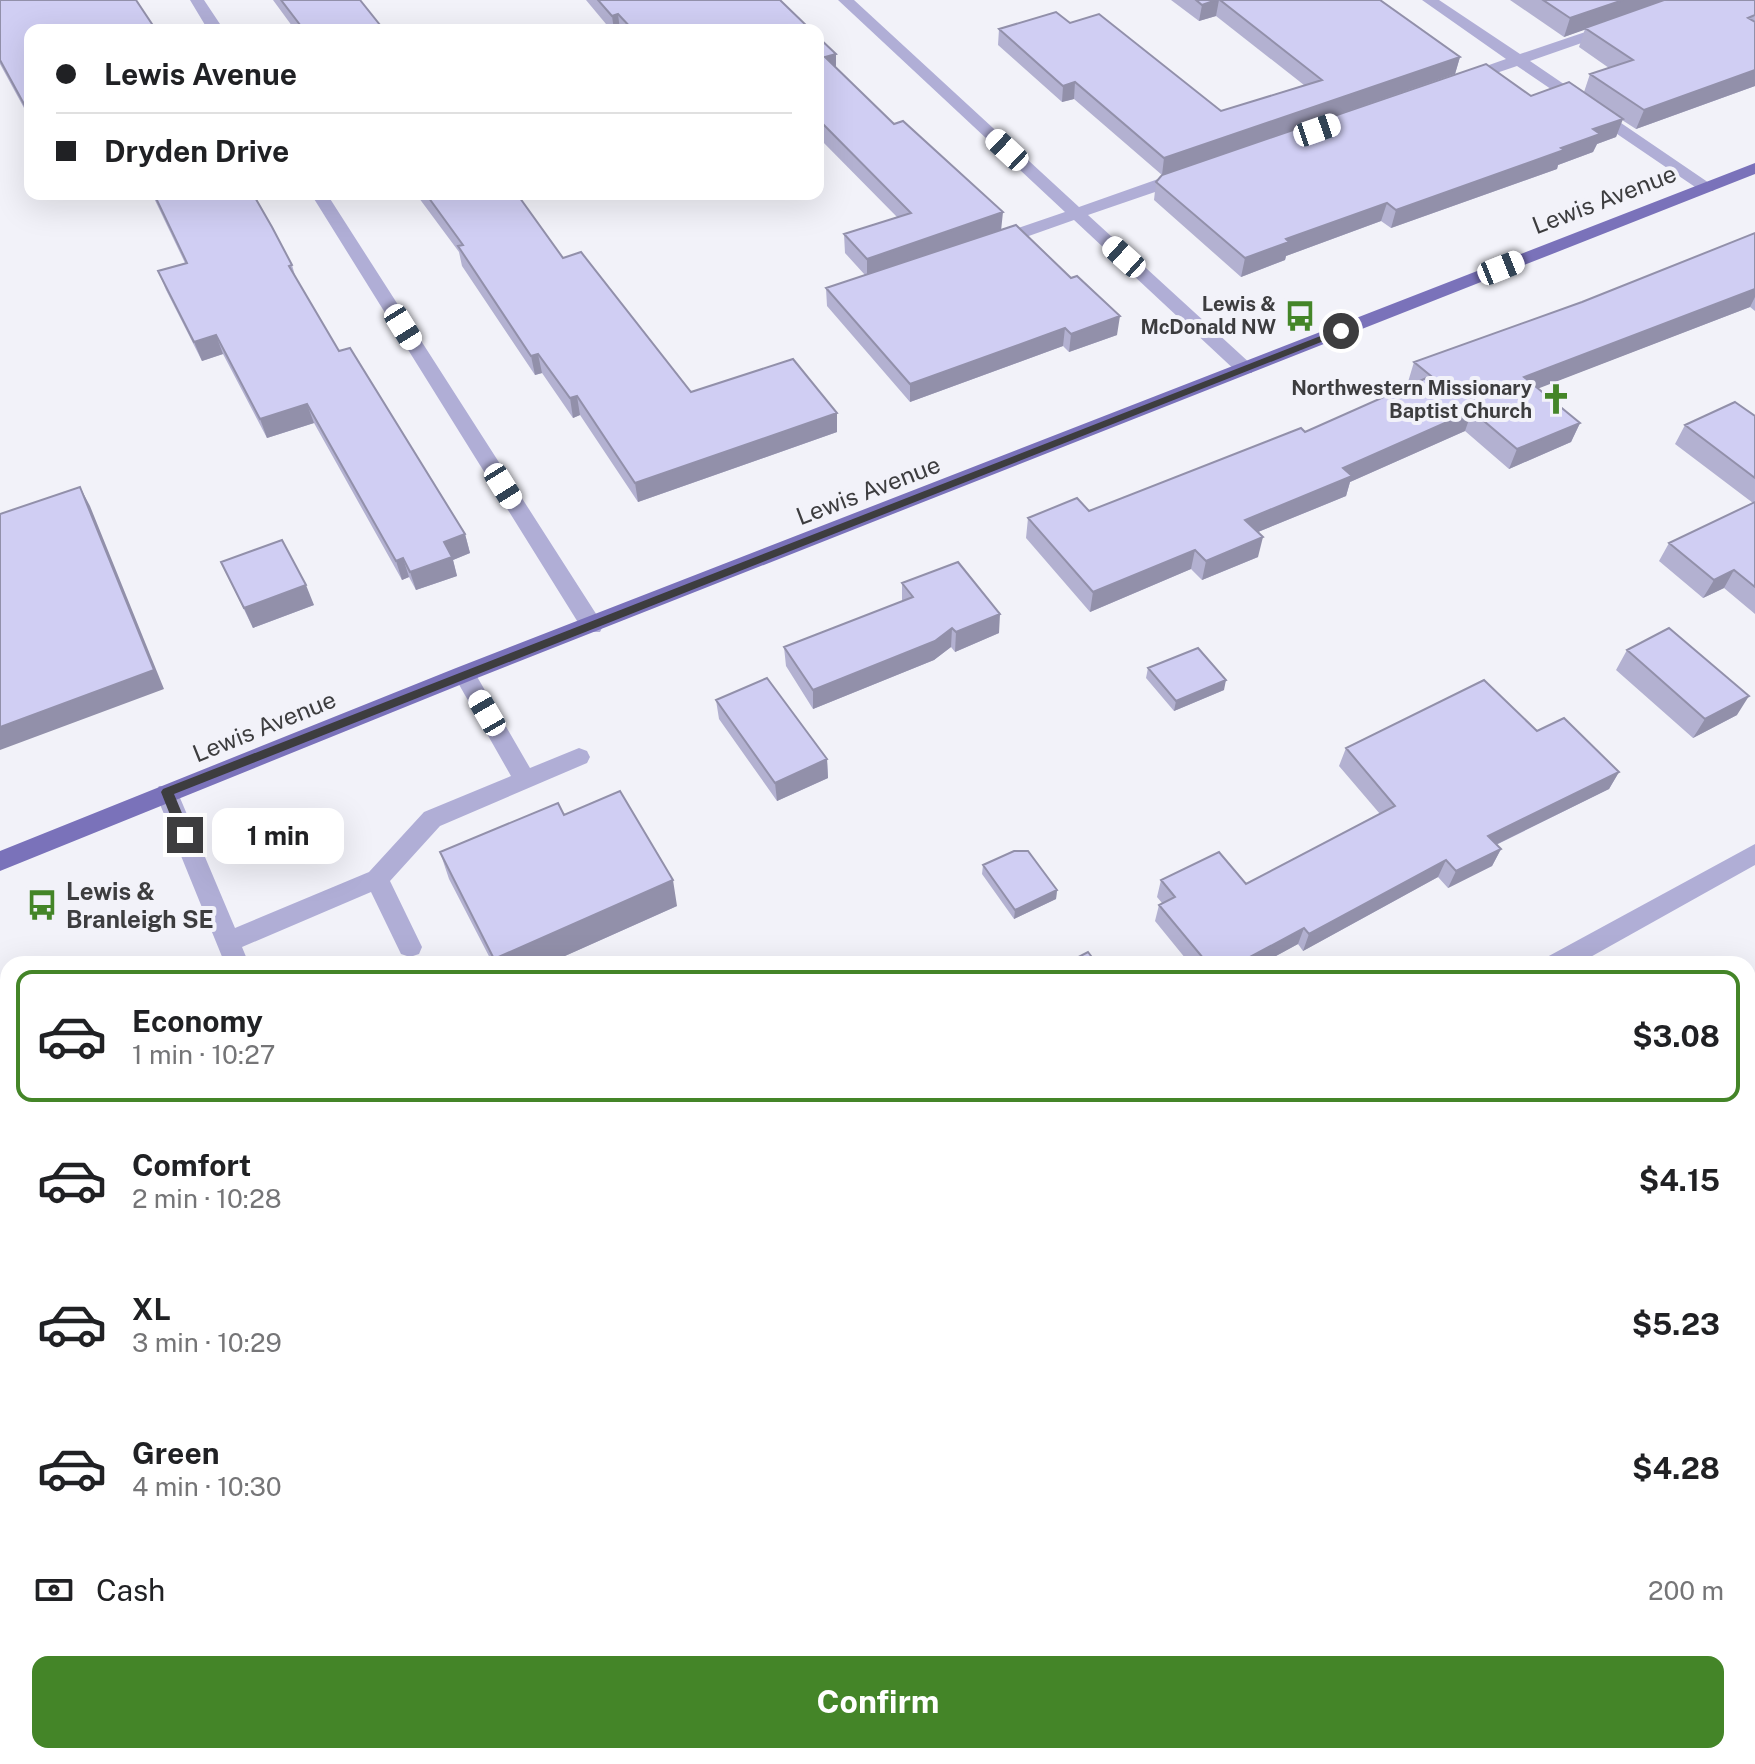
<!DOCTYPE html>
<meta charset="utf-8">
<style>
:root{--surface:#fff;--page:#f6f6f6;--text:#202124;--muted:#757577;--line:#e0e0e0;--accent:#448528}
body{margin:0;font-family:"Public Sans",sans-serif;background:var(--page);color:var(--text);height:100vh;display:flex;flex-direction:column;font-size:30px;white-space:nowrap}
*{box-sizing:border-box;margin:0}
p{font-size:26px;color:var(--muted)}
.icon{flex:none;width:44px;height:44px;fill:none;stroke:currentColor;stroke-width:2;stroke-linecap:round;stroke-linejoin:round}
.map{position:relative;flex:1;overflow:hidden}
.sheet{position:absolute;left:0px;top:956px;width:1756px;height:808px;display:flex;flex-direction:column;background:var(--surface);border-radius:24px 24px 0 0;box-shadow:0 8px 32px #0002}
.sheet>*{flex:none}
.banner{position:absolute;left:24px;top:24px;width:800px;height:176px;border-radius:16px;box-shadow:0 8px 32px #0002;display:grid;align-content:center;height:176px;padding:0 32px;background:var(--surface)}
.end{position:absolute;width:36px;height:36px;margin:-18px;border:10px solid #3d3d3f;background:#fff;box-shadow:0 0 0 4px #fff}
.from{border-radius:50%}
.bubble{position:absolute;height:56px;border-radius:16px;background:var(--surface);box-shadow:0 8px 32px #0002;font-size:26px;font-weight:700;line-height:56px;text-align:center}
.car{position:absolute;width:24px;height:48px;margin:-24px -12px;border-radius:10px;box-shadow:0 0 6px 2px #0007;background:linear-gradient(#fff 24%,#345 0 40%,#fff 0 76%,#345 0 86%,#fff 0)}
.banner b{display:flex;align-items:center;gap:28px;height:76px;font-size:30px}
.banner b+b{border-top:2px solid var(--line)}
.banner i{width:20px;height:20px;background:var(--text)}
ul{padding:14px 0 0;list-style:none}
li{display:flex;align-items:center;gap:24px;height:132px;margin:0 16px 12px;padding:0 16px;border:4px solid transparent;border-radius:16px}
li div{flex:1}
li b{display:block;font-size:30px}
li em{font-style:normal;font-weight:700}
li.on{border-color:var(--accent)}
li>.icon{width:72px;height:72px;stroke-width:1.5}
.pay{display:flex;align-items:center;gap:20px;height:88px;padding:0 32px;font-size:30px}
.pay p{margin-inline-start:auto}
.button{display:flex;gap:16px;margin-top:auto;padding:16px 32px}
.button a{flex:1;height:92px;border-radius:16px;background:var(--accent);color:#fff;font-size:32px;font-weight:700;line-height:92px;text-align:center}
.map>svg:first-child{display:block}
</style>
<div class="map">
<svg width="1755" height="1764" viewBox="0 0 1755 1764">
<rect width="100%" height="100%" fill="#f2f2f9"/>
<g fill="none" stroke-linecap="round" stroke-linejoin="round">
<path fill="#b0aed6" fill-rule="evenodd" d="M190,0H204L224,30H208Z
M838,0H854L1079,207L1178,172H1190V180L1088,215L1252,365V373H1238L1074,220L998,247H986V239L1065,212Z
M1422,0H1439L1520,54L1606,25H1616V31L1530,61L1715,187L1713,191H1701L1517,66L1470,82H1458V76L1506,59Z
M311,194H327L600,620L603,626L600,632H584Z
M464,666L472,668L530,768L579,748L587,751L590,757L587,763L440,826L390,881L422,947L419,954L410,957L401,954L371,892L242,947L249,964H225L155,792L159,786H175L235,928L369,872L424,812L511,776L453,674Z
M1755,844V865L1578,964H1544L1547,957Z
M545,1756H579L582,1764H548Z"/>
<path fill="#7a72ba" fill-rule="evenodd" d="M1755,163V174L472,680L0,871V851L456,668Z"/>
</g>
<path fill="#b3b1d1" d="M0,0L30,30V119L0,64Z
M273,0H360L384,30H295Z
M586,0H780L811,30H611Z
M1171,0H1380L1460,57L1455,74L1162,175L1074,99L1062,102L998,45L999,29L1070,23L1221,111L1304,85L1216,16L1199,21Z
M1510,0H1755V86L1636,129L1622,120L1616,137L1597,144L1593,152L1558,165L1557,169L1391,228L1381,221L1286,256L1285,260L1241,277L1154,200L1156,182L1531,96L1584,92L1590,74L1609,68L1579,47L1585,29L1564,37Z
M818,37L836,54V68L1001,230L1117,335L1069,352L1063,346L910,402L827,306L826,288L865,275L845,253L844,234L897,217L818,137Z
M152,194H253L292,265L296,279L339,351L465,534L470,553L453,560L457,576L416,590L409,577L402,580L314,423L267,438L223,354L202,361L166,290L158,271L185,263Z
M416,194H517L563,258L691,392L837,432L638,502L580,415L573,418L542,373L535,375L462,266L459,252Z
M1755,233V311L1750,307L1538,388L1580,423L1571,442L1509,469L1465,431L1350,482L1346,496L1258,532V557L1202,580L1191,569L1090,612L1026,538L1028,518L1089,511L1305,432L1412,385L1408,382L1414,362L1582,302Z
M1755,416V614L1724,588L1703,598L1659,561L1669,543L1753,503L1675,444L1685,425Z
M221,562L314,605L253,628Z
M902,583L999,633L955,652L951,647L934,660L813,709L786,666L784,647L902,601Z
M1627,650L1737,715L1693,738L1616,670Z
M1148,668L1224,690L1174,711L1146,678Z
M716,700L827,759L828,778L777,801L719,719Z
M1537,731L1619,772L1609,789L1496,845L1501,849L1492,866L1448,888L1438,877L1303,951L1298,944L1261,964H1190L1155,921L1159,905L1162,903L1157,897L1161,880L1246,884L1380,814L1339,766L1346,748Z
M564,815L677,906L547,964H493L449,879L440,852Z
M983,865L1057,890L1056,899L1014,919L982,874Z
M1503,1756H1526L1532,1764H1492Z
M1567,1756H1720L1725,1764H1554Z"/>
<path fill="#9290aa" d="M1216,0H1219L1216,16L1199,21L1202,5Z
M1623,0H1670L1564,37L1570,18Z
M618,14L620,30H614L612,16Z
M836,54V72L825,57Z
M1460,57L1455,74L1162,175L1164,158Z
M1755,70V86L1636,129L1644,110Z
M1075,82L1074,99L1062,102L1063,86Z
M1623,119L1616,137L1597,144L1593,152L1558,165L1557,169L1391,228L1396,210L1561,148L1593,129Z
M1387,203L1381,221L1286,256L1285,260L1241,277L1245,258L1286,239Z
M1003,212L1001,231L867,278V259Z
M1755,289V297L1750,307L1516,397L1524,377Z
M1120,316L1117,335L1069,352L1071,334Z
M1065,328L1063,346L910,402V384Z
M216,335L223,354L202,361L194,342Z
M538,354L542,373L535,375L531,356Z
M577,396L580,415L573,418L570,398Z
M307,404L314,423L267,438L260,419Z
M1472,411L1465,431L1350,482L1346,496L1241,539L1245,520L1343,468Z
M837,413V432L638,502L635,483Z
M1580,423L1571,442L1509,469L1517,449Z
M80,487L90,506L164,689L0,750V727Z
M465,534L470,553L453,560L457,576L416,590L410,572L444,542Z
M1263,537L1258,557L1202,580L1206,561Z
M1195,550L1191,569L1090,612L1093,592Z
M403,558L409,577L402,580L396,561Z
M1734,570L1724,588L1703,598L1714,580Z
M306,585L314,605L253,628L244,608Z
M1000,614L999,633L955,652L956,632Z
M952,628L951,647L934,660L813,709V690Z
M1226,680L1224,690L1174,711L1176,701Z
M1749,696L1737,715L1693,738L1705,719Z
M827,759L828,778L777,801L775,783Z
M1619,772L1609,789L1479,853L1488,836Z
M1501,849L1492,866L1448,888L1456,871Z
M1446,860L1438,877L1303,951L1309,934Z
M673,880L677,906L547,964H496L494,959Z
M1057,890L1056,899L1014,919L1015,910Z
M1304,928L1298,944L1261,964H1237Z
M1755,1176V1180L1748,1185V1181Z
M8,1704V1728L0,1732V1709Z"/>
<path fill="#d0cef3" stroke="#9290aa" stroke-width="2" d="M0,0H136L156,30H30V115L0,60Z
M281,0H360L384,30H304Z
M598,0H780L811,30H633L618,14L612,16Z
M1196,0H1216L1202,5Z
M1220,0H1380L1460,57L1164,158L1075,82L1063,86L999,29L1056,12L1070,23L1099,14L1221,111L1322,80Z
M1543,0H1623L1570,18Z
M1664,0H1755V15L1748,18L1755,22V70L1644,110L1590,74L1633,60L1585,28Z
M818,37L836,54L825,57L894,124L903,121L1003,212L867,259L844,234L911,213L818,119Z
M1486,64L1531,96L1569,82L1623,119L1593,129L1600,134L1561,148L1564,150L1396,210L1387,203L1286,239L1289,242L1245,258L1156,182L1162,175Z
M154,194H253L272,227L292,265L289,266L339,351L350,348L465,534L444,542L452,557L410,572L403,558L396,561L307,404L260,419L216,335L194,342L158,271L187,263Z
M426,194H517L563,258L581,252L691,392L793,359L837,413L635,483L577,396L570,398L538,354L531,356L458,246L463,245Z
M1016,225L1071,278L1077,276L1120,316L1071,334L1065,328L910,384L826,288Z
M1755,233V289L1524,377L1580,423L1517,449L1472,411L1343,468L1352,476L1245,520L1263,537L1206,561L1195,550L1093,592L1028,518L1077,498L1089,511L1301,428L1305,432L1431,376L1414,362L1582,302Z
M1735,402L1755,416V478L1685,425Z
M80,487L154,670L0,727V514Z
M1755,502V587L1734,570L1714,580L1669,543Z
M282,540L306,585L244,608L221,562Z
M958,562L1000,614L956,632L952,628L935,641L813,690L784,647L913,597L902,583Z
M1669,628L1749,696L1705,719L1627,650Z
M1198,648L1226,680L1176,701L1148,668Z
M767,678L827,759L775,783L716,700Z
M1484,680L1537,731L1564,718L1619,772L1488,836L1501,849L1456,871L1446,860L1309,934L1304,928L1237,964H1208L1159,905L1175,897L1161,880L1219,852L1246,884L1395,806L1346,748Z
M620,791L673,880L494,959L440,852L558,803L564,815Z
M1014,851H1028L1057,890L1015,910L983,865Z
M1088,952L1097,964H1065Z
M1755,998L1754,1106L1755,1176L1750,1179L1748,1178V1002Z
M8,1131V1704L0,1709V1135Z
M785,1756H885L889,1764H785L788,1761Z
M1508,1756H1526L1532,1764H1497Z
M1573,1756H1720L1725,1764H1560Z"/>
<path fill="#3d3d3f" d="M1341,328L1344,333L174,794L191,835L185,840L178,835L161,792L163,789Z"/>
<defs>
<symbol id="bus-bare" viewBox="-9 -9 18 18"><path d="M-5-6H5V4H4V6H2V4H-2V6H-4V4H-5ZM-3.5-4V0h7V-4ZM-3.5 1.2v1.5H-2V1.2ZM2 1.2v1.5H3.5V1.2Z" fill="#448528" stroke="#f2f2f9" stroke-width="2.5" paint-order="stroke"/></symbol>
<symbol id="church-bare" viewBox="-9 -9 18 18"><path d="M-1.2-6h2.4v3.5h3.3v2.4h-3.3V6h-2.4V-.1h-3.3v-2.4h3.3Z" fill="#448528" stroke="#f2f2f9" stroke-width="2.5" paint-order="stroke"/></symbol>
</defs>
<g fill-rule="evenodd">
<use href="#bus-bare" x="1278" y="294" width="44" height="44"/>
<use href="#church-bare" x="1534" y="377" width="44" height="44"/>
<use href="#bus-bare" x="20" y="883" width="44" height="44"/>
</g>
<g text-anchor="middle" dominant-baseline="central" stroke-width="8" stroke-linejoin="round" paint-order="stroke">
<g font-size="20" font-weight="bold" fill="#3d3d3f" stroke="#f2f2f9" text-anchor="end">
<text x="1276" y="304">Lewis &amp;<tspan x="1276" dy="23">McDonald NW</tspan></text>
<text x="1532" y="388">Northwestern Missionary<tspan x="1532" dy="23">Baptist Church</tspan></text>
</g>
<g font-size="24" fill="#3d3d3f" stroke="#f2f2f9">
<text transform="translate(1604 199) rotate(-21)">Lewis Avenue</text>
<text transform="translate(868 490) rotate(-21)">Lewis Avenue</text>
<text transform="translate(264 726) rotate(-22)">Lewis Avenue</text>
</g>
<g font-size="24" font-weight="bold" fill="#3d3d3f" stroke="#f2f2f9" text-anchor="start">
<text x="66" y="891">Lewis &amp;<tspan x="66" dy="28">Branleigh SE</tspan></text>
</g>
</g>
</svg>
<i class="end from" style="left:1341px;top:331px"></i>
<i class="end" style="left:185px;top:835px"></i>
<div class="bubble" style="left:212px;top:808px;width:132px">1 min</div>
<i class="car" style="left:1317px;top:130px;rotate:71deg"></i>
<i class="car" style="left:1007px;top:150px;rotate:313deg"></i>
<i class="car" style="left:1124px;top:257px;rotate:312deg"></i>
<i class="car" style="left:1501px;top:268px;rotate:68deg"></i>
<i class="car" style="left:403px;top:327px;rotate:148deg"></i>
<i class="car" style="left:503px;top:486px;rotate:148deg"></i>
<i class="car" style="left:487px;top:713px;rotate:330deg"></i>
<div class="banner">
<b><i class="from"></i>Lewis Avenue</b>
<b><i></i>Dryden Drive</b>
</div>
<section class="sheet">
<ul>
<li class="on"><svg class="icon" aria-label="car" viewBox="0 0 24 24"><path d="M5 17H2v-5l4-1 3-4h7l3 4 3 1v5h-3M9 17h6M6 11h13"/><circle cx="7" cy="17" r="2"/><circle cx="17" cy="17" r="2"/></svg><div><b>Economy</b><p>1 min · 10:27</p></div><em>$3.08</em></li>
<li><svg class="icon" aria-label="car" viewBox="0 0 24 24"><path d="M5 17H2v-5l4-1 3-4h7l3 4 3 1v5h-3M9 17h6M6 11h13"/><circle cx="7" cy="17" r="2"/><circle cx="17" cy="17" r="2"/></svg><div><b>Comfort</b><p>2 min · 10:28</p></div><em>$4.15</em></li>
<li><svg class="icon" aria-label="car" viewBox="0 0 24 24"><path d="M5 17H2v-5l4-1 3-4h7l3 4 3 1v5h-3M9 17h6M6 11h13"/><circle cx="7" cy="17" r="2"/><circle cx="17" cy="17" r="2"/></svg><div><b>XL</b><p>3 min · 10:29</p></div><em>$5.23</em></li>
<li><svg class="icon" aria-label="car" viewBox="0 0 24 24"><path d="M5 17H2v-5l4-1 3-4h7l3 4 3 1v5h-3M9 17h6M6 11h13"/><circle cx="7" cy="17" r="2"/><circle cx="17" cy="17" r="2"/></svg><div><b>Green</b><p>4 min · 10:30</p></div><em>$4.28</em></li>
</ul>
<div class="pay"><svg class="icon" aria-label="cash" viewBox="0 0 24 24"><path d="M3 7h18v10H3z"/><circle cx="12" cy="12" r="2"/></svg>Cash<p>200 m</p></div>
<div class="button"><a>Confirm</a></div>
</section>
</div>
